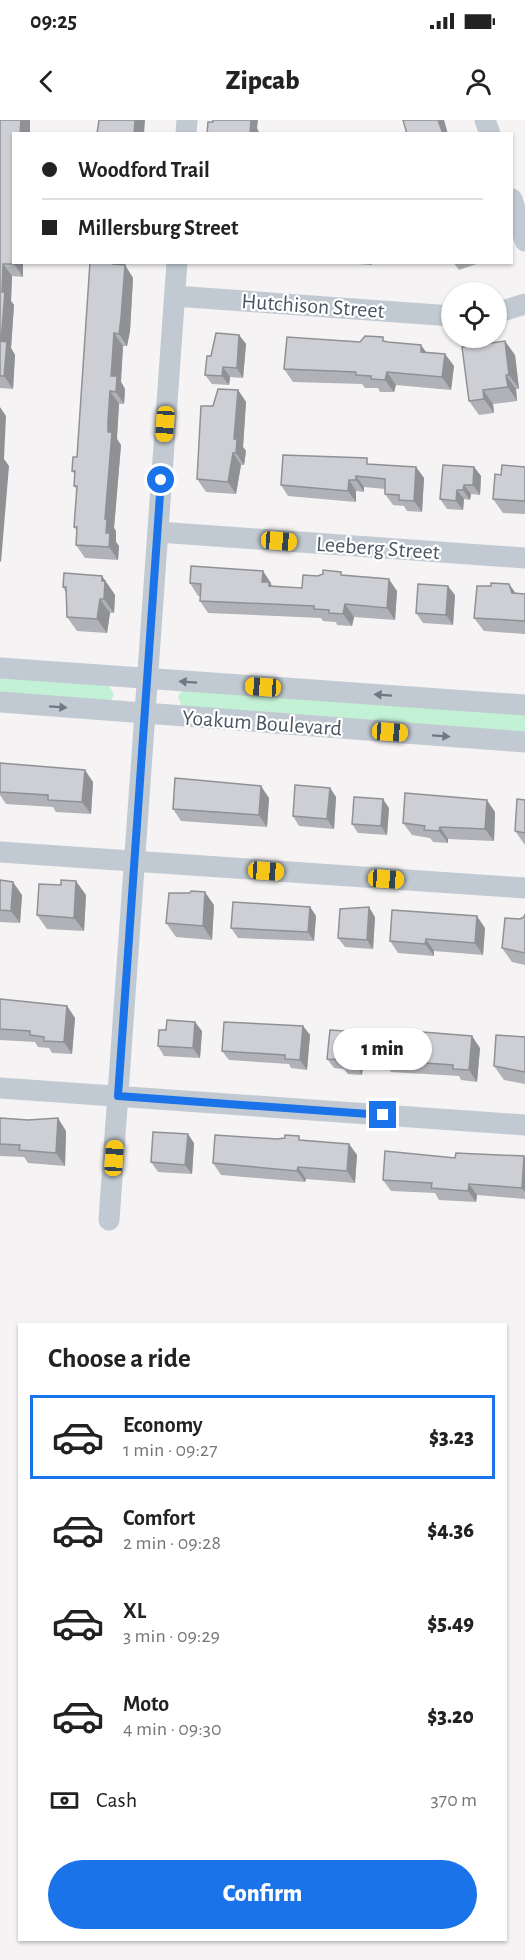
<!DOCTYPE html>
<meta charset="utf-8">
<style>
:root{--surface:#fff;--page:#f2f2f2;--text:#222;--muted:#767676;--line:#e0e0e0;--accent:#1a73e8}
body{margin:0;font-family:"Alegreya Sans",sans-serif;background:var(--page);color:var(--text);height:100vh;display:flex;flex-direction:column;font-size:22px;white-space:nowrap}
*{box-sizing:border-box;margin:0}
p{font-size:20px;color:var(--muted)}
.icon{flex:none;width:33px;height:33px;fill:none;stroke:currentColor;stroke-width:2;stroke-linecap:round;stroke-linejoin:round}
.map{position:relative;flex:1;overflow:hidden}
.details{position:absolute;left:18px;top:1203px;width:489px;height:618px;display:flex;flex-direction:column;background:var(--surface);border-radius:0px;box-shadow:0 2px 4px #0004}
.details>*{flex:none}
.guide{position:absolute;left:12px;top:12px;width:501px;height:132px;border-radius:0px;box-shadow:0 2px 4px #0004;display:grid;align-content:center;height:132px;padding:0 30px;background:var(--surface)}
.fabs{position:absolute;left:441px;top:162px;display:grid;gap:12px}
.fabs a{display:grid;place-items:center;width:66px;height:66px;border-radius:50%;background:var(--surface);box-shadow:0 2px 4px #0004;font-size:30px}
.end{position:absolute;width:27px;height:27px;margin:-14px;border:8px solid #1a73e8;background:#fff;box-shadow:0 0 0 3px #fff}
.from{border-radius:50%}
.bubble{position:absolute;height:42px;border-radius:21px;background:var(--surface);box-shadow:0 2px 4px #0004;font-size:20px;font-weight:800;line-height:42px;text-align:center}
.car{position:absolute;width:18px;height:36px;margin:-18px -9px;border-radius:8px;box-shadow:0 0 4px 2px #0007;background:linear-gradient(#f5c518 24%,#345 0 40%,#f5c518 0 76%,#345 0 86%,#f5c518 0)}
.guide b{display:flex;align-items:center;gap:21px;height:57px;font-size:22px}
.guide b+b{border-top:2px solid var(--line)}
.guide i{width:15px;height:15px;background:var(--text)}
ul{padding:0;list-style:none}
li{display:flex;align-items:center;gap:18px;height:84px;margin:0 12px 9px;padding:0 18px;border:3px solid transparent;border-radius:0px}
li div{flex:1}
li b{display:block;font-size:22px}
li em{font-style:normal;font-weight:800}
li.current{border-color:var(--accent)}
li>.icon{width:54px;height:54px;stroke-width:1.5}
h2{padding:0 30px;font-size:27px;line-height:72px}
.pay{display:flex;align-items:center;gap:15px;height:66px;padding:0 30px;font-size:22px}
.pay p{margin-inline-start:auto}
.primary-button{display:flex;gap:12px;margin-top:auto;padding:12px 30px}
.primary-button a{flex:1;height:69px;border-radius:36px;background:var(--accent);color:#fff;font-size:24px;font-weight:800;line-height:69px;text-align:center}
.status{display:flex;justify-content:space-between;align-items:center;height:42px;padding:0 30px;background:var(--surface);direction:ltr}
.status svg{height:16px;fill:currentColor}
header{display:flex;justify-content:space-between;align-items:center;height:78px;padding:0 30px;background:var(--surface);font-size:27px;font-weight:800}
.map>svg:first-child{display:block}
</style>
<div class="status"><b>09:25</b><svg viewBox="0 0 49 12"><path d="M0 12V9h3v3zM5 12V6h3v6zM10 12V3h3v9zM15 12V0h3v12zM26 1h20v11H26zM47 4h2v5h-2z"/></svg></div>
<header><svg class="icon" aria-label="back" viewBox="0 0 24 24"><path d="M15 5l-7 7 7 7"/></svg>Zipcab<svg class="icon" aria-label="person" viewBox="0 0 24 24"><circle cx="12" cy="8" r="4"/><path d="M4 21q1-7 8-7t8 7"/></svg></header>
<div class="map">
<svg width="525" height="1840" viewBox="0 0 525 1840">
<rect width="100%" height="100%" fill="#f5f3f3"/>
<path fill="#c3f1d5" d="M0,556L108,564L114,574L111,581L0,577Z
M183,570L525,592V614L182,587L178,576Z"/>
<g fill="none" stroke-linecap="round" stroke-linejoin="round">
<path stroke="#c1cad2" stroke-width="21" d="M485,0L490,14
M186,14L187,0
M512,79L525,121
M175,176L452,196
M496,193L525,184
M158,412L525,438
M0,548L525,585
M0,582L525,622
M0,732L525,768
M0,968L525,1005
M109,1100L177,142"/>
</g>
<path fill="#b0b2b7" d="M0,0H30V14H14V142H23V157L12,156L11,181L14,185L11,228L15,235L13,269L0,268Z
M90,142H119V145H125L133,158L130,211L127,226H123L121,256V262L125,269L124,284H119L117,314V319L121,325L114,408L116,411V422L119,426L118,440L85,438L76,425L77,411L74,407L77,370L74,366L75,355L72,351L77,337Z
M334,142H372V145Z
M453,142H482L459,150Z
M239,215L246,224L243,258L230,257L229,265L212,264L205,255L211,236Z
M360,222H386L421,225L426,232L445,234L454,246L451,270L396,265L394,272H380L378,268H365L362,264L293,262L284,249Z
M515,235L519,269H516L517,281L493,284L494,293L479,295L469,281Z
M238,270L246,282L243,327L246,331L244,345H241L236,374L206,372L197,359L213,286Z
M416,347L424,358L422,392L407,391L404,386L393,385L385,374V369L364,367V372L356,371V382L288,376L281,365Z
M474,347L481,356L480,375L471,374L470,380L464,379L463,390L447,389L440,379Z
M525,347V394L503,393L493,379L501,355Z
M102,456L115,475L114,493H110L107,513L77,511L67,497L66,473L63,467Z
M318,456H344L397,471L395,500L354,497L352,506L337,505L336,502L323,501L321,498L208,493L200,481V476H198L190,463H271L272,466L302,468Z
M509,464L516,474H525V514L484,511L474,498L491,466Z
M455,475L453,505L423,503L416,493Z
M0,643L93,662L91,694L56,692L53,687L6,684L0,675Z
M330,668L336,677L334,709L299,706L293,696Z
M269,678L267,707L181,701L173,689Z
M525,680V725L515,711Z
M389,688L387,715L358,713L352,704Z
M495,692L494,721L448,719V723L433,722L430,718L412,715L403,703Z
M0,760L22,775L20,803L0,802Z
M86,775L84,811L47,809L37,795Z
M214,785L212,820L176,817L166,803Z
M310,787L316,796L314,821L238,818L231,808Z
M525,794V845L512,842L502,828L520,799L524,797Z
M375,797L373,829L345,827L338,818Z
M485,808L483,835L434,831V836L398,833L390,821Z
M0,879L67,886L75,898L72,934L52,933L49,928L38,927L35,922L0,920Z
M303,906L310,915L307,950L291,948L289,944L229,940L222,931Z
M202,911L200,938L164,936L158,926Z
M525,917V964L504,960L494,946Z
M365,921L362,955L348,954L344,949L334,948L327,939Z
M480,928L477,962L461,960L459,956L391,952L383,940Z
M0,998L66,1011L65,1046L28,1043L24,1037L0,1036Z
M277,1019L349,1024L357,1035L355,1063L306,1059L305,1062L221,1055L213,1043Z
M194,1023L192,1054L158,1052L151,1042Z
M524,1036L525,1079L477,1075L476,1082L439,1080L435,1073L391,1071L383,1060L455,1038Z"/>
<path fill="#909195" d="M21,0H30V14H20Z
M135,0H145L144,14H134Z
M248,0H258L257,8L260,14H250Z
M438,0H444L448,14H443Z
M14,142H23V157L14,144Z
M3,144L12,156L11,181L14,185L11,228L15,235L13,269L4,256L1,221L2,172Z
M125,145L133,158L130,211L127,226L119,214Z
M114,213L123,226L121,262L125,269L124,284L116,272L111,256Z
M239,215L246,224L243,258L237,248Z
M505,221L515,235L519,269L509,255Z
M421,225L430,238L421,232Z
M445,234L454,246L451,270L442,257Z
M223,247L230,257L229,265L222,256Z
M387,252L396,265L394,272L385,260Z
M506,255L516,269L517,281L508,267Z
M238,270L246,282L243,327L246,331L244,345L236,333L234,319Z
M483,270L493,284L494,293L484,279Z
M110,271L119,284L117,319L121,325L114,408L116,411V422L119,426L118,440L109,427L105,399L108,301Z
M0,287L6,296L4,339L9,346L1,442L0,441Z
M233,333L241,345L236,374L228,362Z
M416,347L424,358L422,392L414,381Z
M474,347L481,356L480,375L473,365Z
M356,356L364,367V372L356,360Z
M349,360L356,371V382L348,371Z
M464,365L471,374L470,380L463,370Z
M457,370L464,379L463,390L456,381Z
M263,451L271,463V465L278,475L262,462Z
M102,456L115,475L114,493L104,479L102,461Z
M389,459L397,471L395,500L387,488Z
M509,464L519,478L512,473Z
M448,466L455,475L453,505L446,495Z
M100,479L110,493L107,513L97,499Z
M345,484L354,497L352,506L343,494Z
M85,650L93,662L91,694L82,682Z
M261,666L269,678L267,707L259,695Z
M330,668L336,677L334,709L327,699Z
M383,679L389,688L387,715L381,706Z
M487,680L495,692L494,721L485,709Z
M440,707L448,719V723L439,711Z
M76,761L86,775L84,811L74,798Z
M13,762L22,775L20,803L11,791Z
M205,772L214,785L212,820L203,806Z
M310,787L316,796L314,821L308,812Z
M369,787L375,797L373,829L367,820Z
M477,796L485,808L483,835L475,823Z
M426,819L434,831V836L425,824Z
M67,886L75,898L72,934L64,922Z
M195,902L202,911L200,938L193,928Z
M303,906L310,915L307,950L300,940Z
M358,912L365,921L362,955L356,945Z
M472,916L480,928L477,962L469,950Z
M58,998L66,1011L65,1046L56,1033Z
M188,1014L194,1023L192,1054L185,1045Z
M349,1024L357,1035L355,1063L347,1051Z
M524,1036L525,1037V1072L522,1068Z
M298,1047L306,1059L305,1062L297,1051Z
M469,1064L477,1075L476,1082L468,1071Z"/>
<path fill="#cdcfd5" stroke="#909195" stroke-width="1.5" d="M0,0H21L20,14H14V144H3L2,172H5L1,221L7,222L4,256H0Z
M99,0H135L134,14H97Z
M213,0H251L250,13L207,14L208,2H213Z
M403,0H438L443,14H407Z
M90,142H113V144L125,145L121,198L119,214L114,213L112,243L111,256H117L116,272L110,271L108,301V312H112L105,399H107L106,413H110L109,427L76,425L77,407H74L77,366H74L75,351H72L73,337H77Z
M216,213L239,215L237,248L223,247L222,256L205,255L207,236H211Z
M365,216L383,217V221L388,222L421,225V232L445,234L442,257L387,252L385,260L371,259V256L356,255V252L284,249L287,217L360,222Z
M505,221L509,255H506L508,267L483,270L484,279L469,281L462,227Z
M218,269L238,270L234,319H237L236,333H233L228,362L197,359L201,286H213Z
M283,335L367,338V344L416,347L414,381L399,380V375L385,374V359L356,356V360H349L348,371L281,365Z
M443,345L474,347L473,365H464L463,370H457L456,381L440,379Z
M502,345L525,347V381L493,379L495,354L501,355Z
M191,446L263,451L262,462H269V466L302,468L303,455L318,456L323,454V450L341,452V455L389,459L387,488L345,484L343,494L329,493V490L314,489V486L200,481L201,464L190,463Z
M64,453L102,456V461H105L104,479H100L97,499L67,497L66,467H63Z
M491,463L509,464L512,473L525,474V501L474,498L477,466H491Z
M418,464L448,466L446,495L416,493Z
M0,643L85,650L82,682L48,680V675L0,672Z
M175,658L261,666L259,695L173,689Z
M295,665L330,668L327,699L293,696Z
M405,673L487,680L485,709L440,707L439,711L424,710L425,706L403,703Z
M354,677L383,679L381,706L352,704Z
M517,679L525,680V713L515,711Z
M0,760L13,762L11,791L0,790Z
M61,760L76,761L74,798L37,795L39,764L61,765Z
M191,771L205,772L203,806L166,803L169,773H190Z
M233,782L310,787L308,812L231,808Z
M369,787L367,820L338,818L340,789Z
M392,790L477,796L475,823L426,819L425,824L390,821Z
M525,794V833L502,828L505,798L520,799L524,797Z
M0,879L67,886L64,922L44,921V917L30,915V911L0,909Z
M167,900L195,902L193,928L158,926L159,910H166Z
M224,902L303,906L300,940L285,939V935L222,931Z
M385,909L472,916L469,950L453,949V945L383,940Z
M330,910L358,912L356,945L341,944V940L327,939Z
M496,915L525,917V952L494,946Z
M0,998L28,1000L58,998L56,1033L19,1030L20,1025L0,1024Z
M153,1012L188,1014L185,1045L151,1042Z
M215,1015L277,1019L285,1018V1015L299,1016V1020L349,1024L347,1051L298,1047L297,1051L213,1043Z
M385,1031L455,1038L456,1033L524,1036L522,1068L469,1064L468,1071L431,1068L432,1063L383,1060Z"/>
<defs><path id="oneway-solid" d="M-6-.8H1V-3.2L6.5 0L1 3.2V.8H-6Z" transform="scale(1.5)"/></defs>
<g fill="#6e7983">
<use href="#oneway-solid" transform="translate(188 562) rotate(-176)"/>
<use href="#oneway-solid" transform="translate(383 575) rotate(-176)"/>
<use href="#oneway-solid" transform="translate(58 587) rotate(4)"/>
<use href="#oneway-solid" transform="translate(441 616) rotate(4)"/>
</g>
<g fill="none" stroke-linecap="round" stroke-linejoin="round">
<path stroke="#1a73e8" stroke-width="8" d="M161,360L118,976L383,995"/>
</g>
<g text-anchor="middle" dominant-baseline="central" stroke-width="4.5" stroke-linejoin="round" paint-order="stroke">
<g font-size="22" fill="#4a5661" stroke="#fff">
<text transform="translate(313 186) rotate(4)">Hutchison Street</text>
<text transform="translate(378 428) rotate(4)">Leeberg Street</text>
<text transform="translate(262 603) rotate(4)">Yoakum Boulevard</text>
</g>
</g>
</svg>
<div class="fabs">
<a><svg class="icon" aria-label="locate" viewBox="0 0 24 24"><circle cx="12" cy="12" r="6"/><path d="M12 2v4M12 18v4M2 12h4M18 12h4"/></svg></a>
</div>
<i class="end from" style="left:161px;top:360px"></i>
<i class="end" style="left:383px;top:995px"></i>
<div class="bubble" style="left:333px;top:908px;width:99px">1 min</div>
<i class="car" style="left:165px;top:304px;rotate:184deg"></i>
<i class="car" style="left:279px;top:421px;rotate:94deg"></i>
<i class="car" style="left:263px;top:567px;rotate:274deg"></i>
<i class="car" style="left:390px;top:612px;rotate:94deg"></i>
<i class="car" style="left:266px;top:751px;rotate:94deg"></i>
<i class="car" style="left:386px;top:759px;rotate:94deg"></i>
<i class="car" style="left:114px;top:1038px;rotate:4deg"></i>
<div class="guide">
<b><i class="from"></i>Woodford Trail</b>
<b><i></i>Millersburg Street</b>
</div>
<section class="details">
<h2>Choose a ride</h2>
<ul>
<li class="current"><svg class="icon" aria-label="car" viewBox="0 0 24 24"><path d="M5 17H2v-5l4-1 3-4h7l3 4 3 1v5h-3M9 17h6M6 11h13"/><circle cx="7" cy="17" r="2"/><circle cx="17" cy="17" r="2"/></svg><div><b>Economy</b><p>1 min · 09:27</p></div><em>$3.23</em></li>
<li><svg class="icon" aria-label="car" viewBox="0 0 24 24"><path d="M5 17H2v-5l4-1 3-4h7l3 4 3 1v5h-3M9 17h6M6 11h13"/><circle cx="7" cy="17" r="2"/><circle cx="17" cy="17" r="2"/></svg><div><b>Comfort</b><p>2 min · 09:28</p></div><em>$4.36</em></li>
<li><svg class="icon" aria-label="car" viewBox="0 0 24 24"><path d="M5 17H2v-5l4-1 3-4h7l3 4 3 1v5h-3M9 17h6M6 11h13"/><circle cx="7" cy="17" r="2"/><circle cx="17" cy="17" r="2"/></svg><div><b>XL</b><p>3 min · 09:29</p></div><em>$5.49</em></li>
<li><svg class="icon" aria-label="car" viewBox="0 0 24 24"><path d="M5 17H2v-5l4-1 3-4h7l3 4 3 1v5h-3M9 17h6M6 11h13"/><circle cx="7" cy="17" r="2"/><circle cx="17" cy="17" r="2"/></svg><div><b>Moto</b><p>4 min · 09:30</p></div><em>$3.20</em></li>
</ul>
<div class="pay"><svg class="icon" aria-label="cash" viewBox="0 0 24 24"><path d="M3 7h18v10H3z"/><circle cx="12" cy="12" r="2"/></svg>Cash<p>370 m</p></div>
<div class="primary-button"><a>Confirm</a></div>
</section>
</div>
